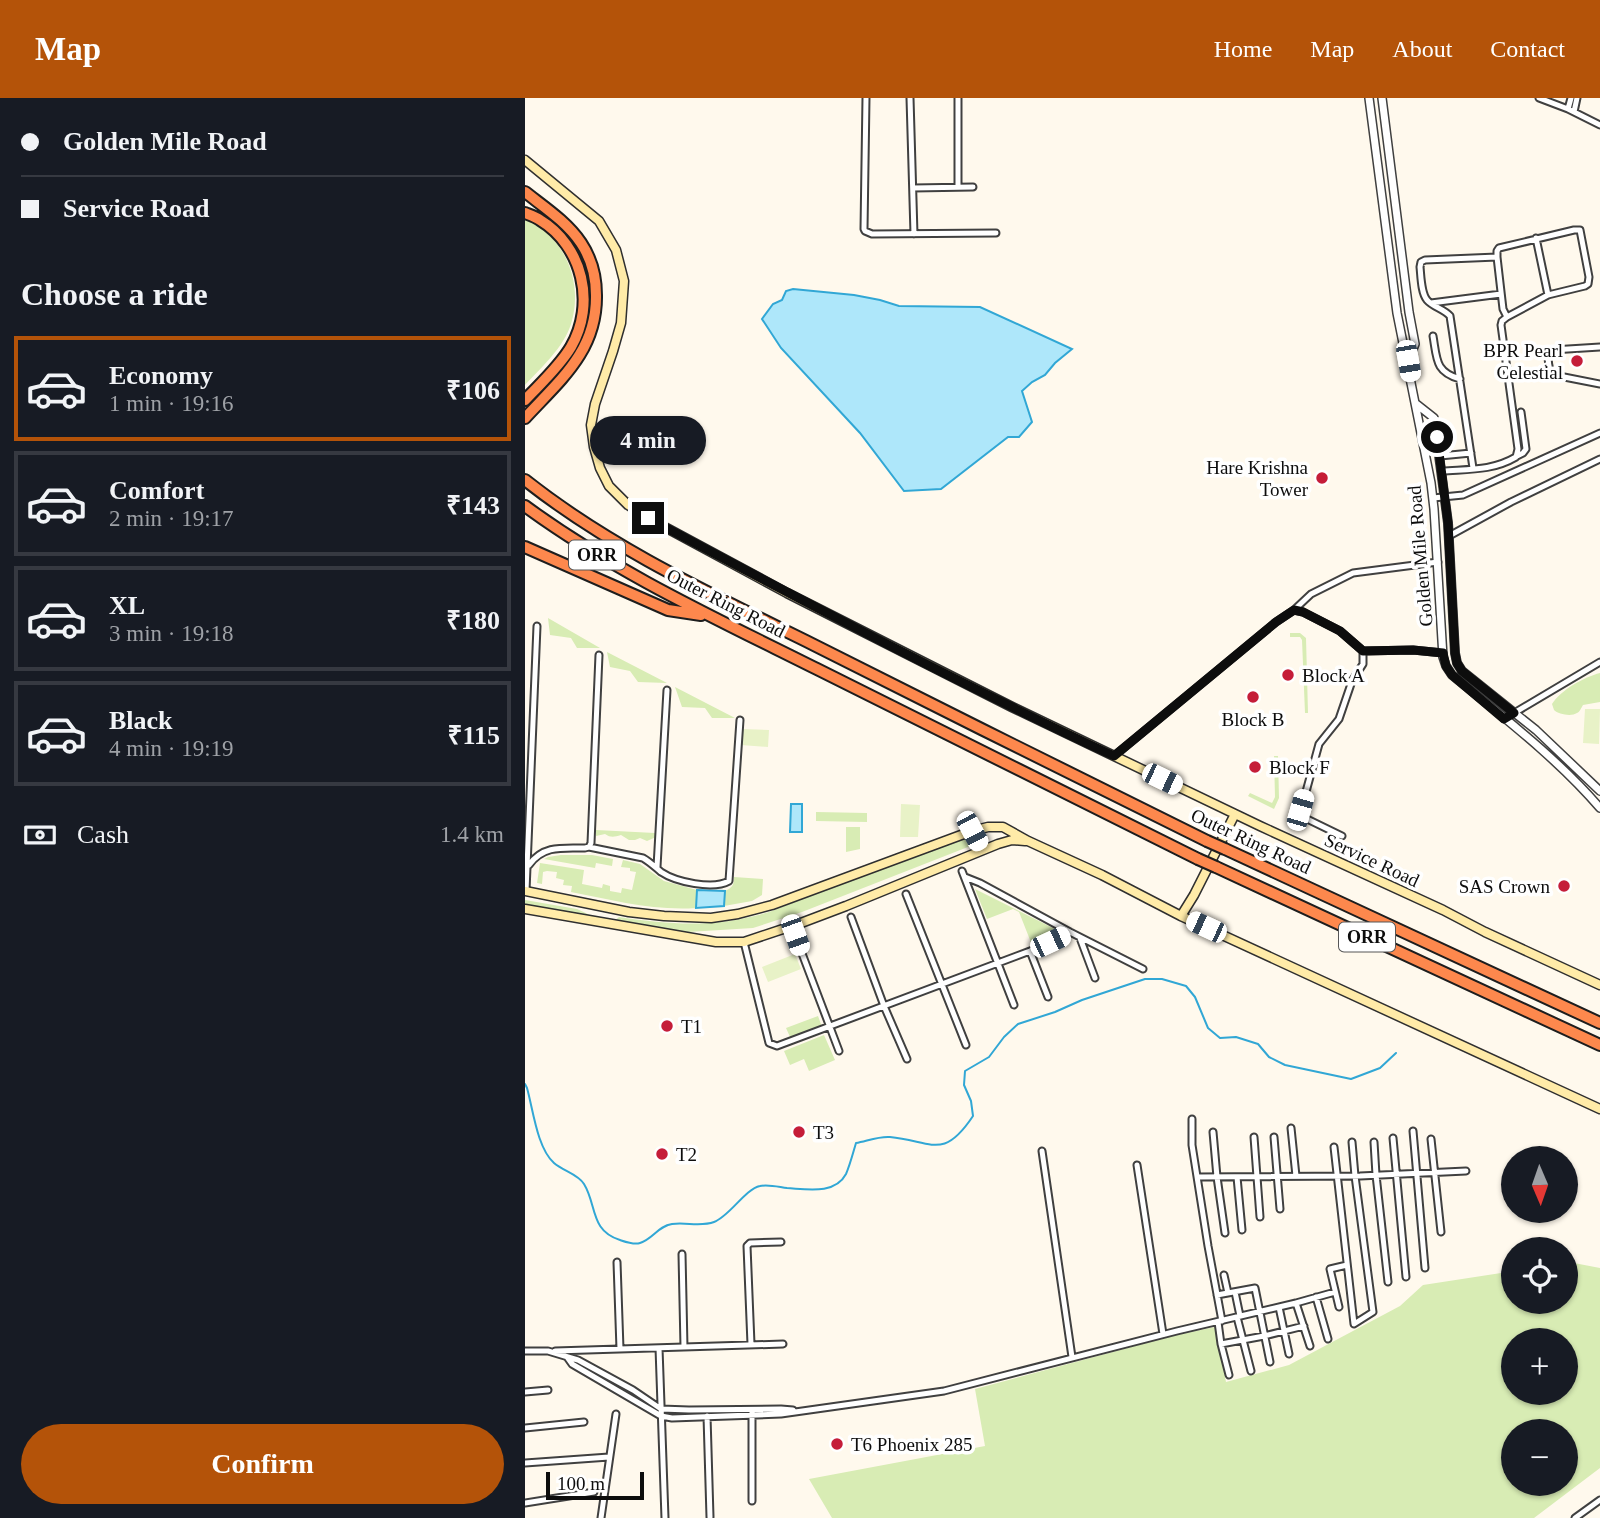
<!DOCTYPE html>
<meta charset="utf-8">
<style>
:root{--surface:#171b24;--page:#20242c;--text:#f1f3f6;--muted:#9ea1a6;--line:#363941;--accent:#b45309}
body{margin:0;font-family:"Times New Roman",serif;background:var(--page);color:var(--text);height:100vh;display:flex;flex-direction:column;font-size:26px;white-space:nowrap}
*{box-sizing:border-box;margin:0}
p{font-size:23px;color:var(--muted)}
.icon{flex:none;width:38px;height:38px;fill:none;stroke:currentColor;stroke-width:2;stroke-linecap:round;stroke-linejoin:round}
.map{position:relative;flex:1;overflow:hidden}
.details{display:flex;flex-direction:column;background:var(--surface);width:525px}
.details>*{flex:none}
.banner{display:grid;align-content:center;height:154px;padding:0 21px;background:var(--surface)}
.needle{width:46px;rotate:178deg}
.controls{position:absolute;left:976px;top:1048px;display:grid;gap:14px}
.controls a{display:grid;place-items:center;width:77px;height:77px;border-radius:50%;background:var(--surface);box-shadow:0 2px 5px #0004;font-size:35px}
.scale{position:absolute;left:21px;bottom:18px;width:98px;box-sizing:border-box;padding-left:7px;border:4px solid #0d0d0d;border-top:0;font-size:19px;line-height:24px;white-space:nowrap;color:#0d0d0d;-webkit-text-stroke:5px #fff;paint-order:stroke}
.end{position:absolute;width:32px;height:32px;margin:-16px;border:9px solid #0d0d0d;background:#fff;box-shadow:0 0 0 4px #fff}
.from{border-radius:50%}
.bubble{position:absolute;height:49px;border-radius:24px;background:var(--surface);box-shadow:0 2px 5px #0004;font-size:23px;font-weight:700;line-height:49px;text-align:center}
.car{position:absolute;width:21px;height:42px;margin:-21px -10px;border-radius:9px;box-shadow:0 0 5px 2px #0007;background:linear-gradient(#fff 24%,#345 0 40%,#fff 0 76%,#345 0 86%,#fff 0)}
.banner b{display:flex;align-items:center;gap:24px;height:66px;font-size:26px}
.banner b+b{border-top:2px solid var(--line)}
.banner i{width:18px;height:18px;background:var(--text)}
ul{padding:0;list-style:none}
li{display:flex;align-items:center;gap:21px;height:105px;margin:0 14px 10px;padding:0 7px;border:4px solid var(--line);border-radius:0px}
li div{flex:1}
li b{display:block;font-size:26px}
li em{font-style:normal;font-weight:700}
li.active{border-color:var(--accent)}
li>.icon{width:63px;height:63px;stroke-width:1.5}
h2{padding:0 21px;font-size:32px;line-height:84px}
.pay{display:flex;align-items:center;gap:18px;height:77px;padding:0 21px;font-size:26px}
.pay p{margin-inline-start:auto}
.cta{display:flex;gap:14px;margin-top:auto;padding:14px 21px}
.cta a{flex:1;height:80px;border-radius:42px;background:var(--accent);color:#fff;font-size:28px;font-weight:700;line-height:80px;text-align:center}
header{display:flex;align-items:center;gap:42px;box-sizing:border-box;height:98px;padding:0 35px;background:var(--accent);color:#fff}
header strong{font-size:33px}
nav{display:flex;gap:38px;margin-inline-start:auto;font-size:24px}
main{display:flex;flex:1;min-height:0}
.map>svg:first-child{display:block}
</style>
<header>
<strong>Map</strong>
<nav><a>Home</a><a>Map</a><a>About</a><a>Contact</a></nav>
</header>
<main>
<section class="details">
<div class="banner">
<b><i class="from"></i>Golden Mile Road</b>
<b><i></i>Service Road</b>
</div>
<h2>Choose a ride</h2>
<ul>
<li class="active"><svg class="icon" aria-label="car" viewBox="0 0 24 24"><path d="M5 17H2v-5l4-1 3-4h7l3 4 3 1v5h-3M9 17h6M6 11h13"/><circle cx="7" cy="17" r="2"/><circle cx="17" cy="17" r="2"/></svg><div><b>Economy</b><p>1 min · 19:16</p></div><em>₹106</em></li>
<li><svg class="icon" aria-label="car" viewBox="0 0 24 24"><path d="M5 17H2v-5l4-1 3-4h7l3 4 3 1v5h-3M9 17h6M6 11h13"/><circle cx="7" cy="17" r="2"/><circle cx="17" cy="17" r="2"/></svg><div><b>Comfort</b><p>2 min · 19:17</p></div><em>₹143</em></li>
<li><svg class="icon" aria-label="car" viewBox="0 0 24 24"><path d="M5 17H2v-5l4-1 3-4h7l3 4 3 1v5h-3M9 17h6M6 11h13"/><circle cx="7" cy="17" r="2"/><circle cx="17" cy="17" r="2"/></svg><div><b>XL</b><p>3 min · 19:18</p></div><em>₹180</em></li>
<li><svg class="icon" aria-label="car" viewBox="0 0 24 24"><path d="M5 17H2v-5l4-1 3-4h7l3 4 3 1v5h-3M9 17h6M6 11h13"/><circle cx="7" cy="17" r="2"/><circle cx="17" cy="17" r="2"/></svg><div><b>Black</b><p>4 min · 19:19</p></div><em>₹115</em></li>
</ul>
<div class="pay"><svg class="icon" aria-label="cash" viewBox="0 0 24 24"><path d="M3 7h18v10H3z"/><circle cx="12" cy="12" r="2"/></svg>Cash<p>1.4 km</p></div>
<div class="cta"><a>Confirm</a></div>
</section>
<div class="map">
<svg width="1075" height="1420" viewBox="0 0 1075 1420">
<rect width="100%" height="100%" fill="#fff9ed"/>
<path fill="#d8ecb4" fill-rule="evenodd" d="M0,121C40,138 59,185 46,226C39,249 16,270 0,287Z
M23,520L75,550H52L46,540L25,537Z
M765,535H775L781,540L783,615H780L777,542L775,539H765Z
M82,554L142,585L113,584L105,573L85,569Z
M1075,575V604L1058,607C1056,610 1055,614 1052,615C1046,619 1033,616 1029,612L1027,606C1036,592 1059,579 1075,575Z
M150,589L210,620H187L180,610L157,609Z
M749,658H753L754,700L749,711L723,698L725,695L747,705L750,699Z
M291,714L342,715V724L291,723Z
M321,729H335V751L321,754Z
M71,732L130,735L131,739L122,743L115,740L110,742H104L96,737C89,739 86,740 80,736L71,738Z
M443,737L447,739L449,742L448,747L277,814L228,830L163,834L87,825L94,819C148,827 192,830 244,814Z
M36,757H67L88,761L87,768L71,765L70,770L19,761L23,759Z
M98,762L115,766L139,783L172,792L171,810C129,813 87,802 46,794L47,788L38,787L39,782L31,780L32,774L22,773L18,774L17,786L12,785L15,765L59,772L57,786L77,790L78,786L85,788V793L96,795L97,790L107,792L111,774L105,773V770L96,769Z
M209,779L238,781L237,797L227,803L199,808L200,793C207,790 209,787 209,779Z
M450,791L536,834L507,847L494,814L488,811L462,821Z
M0,802L52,811L67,818V820L0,809Z
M293,918L297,929L266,941L261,930Z
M299,937L310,962L284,973L279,961L265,967L259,953Z
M1049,1165L1075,1170V1370L1009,1420H307L284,1381L460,1348L450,1291L647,1238L690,1229L701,1284L764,1267L875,1208L898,1187L989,1173V1204H1041V1166ZM989,1242H1041V1295H989ZM989,1334H1041V1386H989Z"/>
<path fill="#e8f2c7" d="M1060,611H1075L1074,646L1058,645Z
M217,631L244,632L243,649L216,647Z
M376,706L395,707L393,739H375Z
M270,856L276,871L243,884L237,869Z"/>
<path fill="#aee7fa" stroke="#31a7d5" stroke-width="2" d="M268,191L329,197L355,202L374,208L455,209L547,251L530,265L520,277L507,284L497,293L507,324L494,339H483L416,391L379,393L335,335L256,250L237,221L248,206L257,202L261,193Z
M266,706H277V734H265Z
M172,792L200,793L199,808L171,810Z"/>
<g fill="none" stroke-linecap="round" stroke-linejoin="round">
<path stroke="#31a7d5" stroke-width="2" d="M0,986L2,990C8,1011 12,1050 29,1065C38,1073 53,1076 59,1086C72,1107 65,1133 95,1142C101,1144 109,1147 115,1145C128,1141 133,1128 147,1126C161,1124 176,1129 189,1124C205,1118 220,1091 235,1088C243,1086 254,1089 262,1090C281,1091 310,1097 321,1076C325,1067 328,1055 331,1045C342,1043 354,1038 365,1039C407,1043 418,1063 448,1018L446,1003L439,987L440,973L464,959L479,939L493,926L530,914L557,902L620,881H637L661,888L670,899L683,930L695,940L711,939L733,946L744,959L760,967L826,981L855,970L871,955"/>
<defs>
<path id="minor" d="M341,0L339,131L340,133L347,136L471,135
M385,0L389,136
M433,0V89
M1014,0L1043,11L1075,27
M1043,11L1046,0
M1049,14L1052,0
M388,90L448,89
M1011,140L1023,197
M906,205L976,196
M908,238C912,261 910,274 935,281
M1075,249L1027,252L1025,253C1022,260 1023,272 1029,277L1075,286
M915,358L946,355
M992,358L998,355L1001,351L996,314
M948,370L925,218C919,211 908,209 902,202C896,195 896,178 895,169L896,164L900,162L972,159
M917,373C944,371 967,373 991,359L993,351L976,227L977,223L982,219L1023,197L1060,188L1063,186L1064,179L1055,132H1049L974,150L972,153V159L978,211L982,219
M908,400L938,397L1075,335
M924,438L986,404L1075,361
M769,512L778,514L815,533L838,553L888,552L918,555
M979,621L1075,564
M589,658L751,524L769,512L786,496L828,475L913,464
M817,738L780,720L776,712L794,646L814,621L827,583L838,566V553
M64,749L118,760C125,764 130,769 136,774C151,784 188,792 204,783L215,622
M4,767C18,747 38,750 60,750L64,749L66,745L74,557
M132,769L142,592
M437,773L489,907
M440,779L455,785L545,834L618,871
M1,793L12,528
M381,796L441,947
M326,819L359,908L382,961
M270,837L314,953
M555,840L570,880
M219,844L244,945L252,948L505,853L545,834
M505,853L523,899
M667,1021V1047L683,1148L697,1223
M766,1030L771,1078
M888,1033L900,1170
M688,1034L692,1079L700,1135
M729,1039L735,1119
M749,1039L755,1111
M868,1040L881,1179
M906,1041L916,1134
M849,1044L851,1077L863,1184
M809,1049L829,1226L848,1214L830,1078L827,1044
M517,1053L547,1259
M612,1067L638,1236
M672,1079L835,1078L941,1073
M712,1079L717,1132
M157,1156L159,1249
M92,1164L95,1251
M699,1177L703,1195
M710,1194L715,1218
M692,1197L730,1190L745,1264
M791,1199L803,1241
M771,1205L785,1248
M754,1209L764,1256
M814,1209L805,1171L822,1167
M712,1219L726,1273
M693,1224L696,1246L739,1238L779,1228
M226,1246L222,1148L225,1145L256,1144
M696,1246L704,1277
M134,1250L140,1420
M0,1253H23L53,1262L108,1292L136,1311L164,1312L256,1311L268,1312
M30,1253L258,1246
M42,1259L47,1266L136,1318L147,1320L256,1316L419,1293L652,1233L771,1205L810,1194
M0,1294L23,1292
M227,1314V1403
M182,1318L185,1419
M0,1330L59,1324
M0,1365L84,1359
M0,1405L69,1394
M76,1420L91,1316
M1050,1420L1075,1402"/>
<path id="tertiary" d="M844,0L872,215L890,305
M857,0L884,214L890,246L883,263
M1075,693L1011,632L937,573L932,565L930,555L923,425L909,320L890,305L906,385L909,411L918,559L921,568L927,577C978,619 1032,660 1075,710"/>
<path id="secondary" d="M0,62L74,123L91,152L99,183L96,225L88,253L70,306L66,327L69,349L75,370L84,388L103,407L123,420L262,495L487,609L735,728L918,812L960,834L1075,887
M447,733L457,752
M0,793L104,814L139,818L186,820L213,816L247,807L447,733L463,729H478L503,743L577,777L656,818L1075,1011
M0,811L191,844H219L276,825L321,808L473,746L487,742L500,743
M656,818L669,797L710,716"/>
<path id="motorway" d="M0,94C19,109 42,124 56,145C66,160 71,179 71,197C72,253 35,282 0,320
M0,115C5,117 11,119 15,122C58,148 71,206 46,249C34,269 15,286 0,302
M0,382C87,451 190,498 289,547C420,613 550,678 682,743
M0,408C90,474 192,521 292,571C419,635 546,698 673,761
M0,449L143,512L176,517
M700,751L1075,925
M691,769L1075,947"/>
</defs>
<use href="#minor" stroke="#404040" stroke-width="9"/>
<use href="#tertiary" stroke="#404040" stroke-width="10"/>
<use href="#secondary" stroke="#2f2f2f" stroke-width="11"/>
<use href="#motorway" stroke="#1e1e1e" stroke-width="14"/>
<use href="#minor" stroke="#fff" stroke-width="5"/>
<use href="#tertiary" stroke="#fff" stroke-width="7"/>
<use href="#secondary" stroke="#ffeba8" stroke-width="8"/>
<use href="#motorway" stroke="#fd884d" stroke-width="10"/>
<defs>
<path id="motorway-bridge" d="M682,743L700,751
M673,761L691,769"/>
</defs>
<use href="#motorway-bridge" stroke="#1e1e1e" stroke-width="14" stroke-linecap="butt"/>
<use href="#motorway-bridge" stroke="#fd884d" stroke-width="10"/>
</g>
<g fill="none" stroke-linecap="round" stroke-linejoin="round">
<path stroke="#0d0d0d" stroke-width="9" d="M123,420C277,503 431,584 589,658L751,524L769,512L778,514L815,533L838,553L888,552L918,555L921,568L927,577L979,621L989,615L937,573L932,565L930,555L923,425L912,339"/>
</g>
<g fill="#c51d39" stroke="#fff" stroke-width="2.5">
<circle cx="1052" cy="263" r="7"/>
<circle cx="797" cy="380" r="7"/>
<circle cx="763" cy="577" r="7"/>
<circle cx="728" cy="599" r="7"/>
<circle cx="730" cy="669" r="7"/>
<circle cx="1039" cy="788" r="7"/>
<circle cx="142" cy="928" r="7"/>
<circle cx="274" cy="1034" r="7"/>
<circle cx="137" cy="1056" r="7"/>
<circle cx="312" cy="1346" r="7"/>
</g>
<g text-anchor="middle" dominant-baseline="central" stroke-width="7" stroke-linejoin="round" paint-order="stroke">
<g fill="#fff" stroke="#565656" stroke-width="2">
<rect x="44" y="442.5" width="56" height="29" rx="5"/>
<rect x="814" y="824.5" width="56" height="29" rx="5"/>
</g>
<g font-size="18" font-weight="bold" fill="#0d0d0d">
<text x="72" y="457">ORR</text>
<text x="842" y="839">ORR</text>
</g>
<g font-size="19" fill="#0d0d0d" stroke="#fff" text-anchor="start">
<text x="1038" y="252" text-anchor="end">BPR Pearl<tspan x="1038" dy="22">Celestial</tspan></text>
<text x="783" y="369" text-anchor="end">Hare Krishna<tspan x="783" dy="22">Tower</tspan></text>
<text x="777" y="577">Block A</text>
<text x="728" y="621" text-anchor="middle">Block B</text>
<text x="744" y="669">Block F</text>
<text x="1025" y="788" text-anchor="end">SAS Crown</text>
<text x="156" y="928">T1</text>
<text x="288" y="1034">T3</text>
<text x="151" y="1056">T2</text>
<text x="326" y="1346">T6 Phoenix 285</text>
</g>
<g font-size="19" fill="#0d0d0d" stroke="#fff">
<text transform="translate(895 458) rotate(-95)">Golden Mile Road</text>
<text transform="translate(201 505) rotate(27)">Outer Ring Road</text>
<text transform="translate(726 743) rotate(25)">Outer Ring Road</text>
<text transform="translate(847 762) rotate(25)">Service Road</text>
</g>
</g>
</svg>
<div class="controls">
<a><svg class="needle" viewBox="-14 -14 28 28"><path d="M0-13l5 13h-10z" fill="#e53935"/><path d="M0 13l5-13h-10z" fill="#9ea1a6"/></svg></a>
<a><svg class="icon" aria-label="locate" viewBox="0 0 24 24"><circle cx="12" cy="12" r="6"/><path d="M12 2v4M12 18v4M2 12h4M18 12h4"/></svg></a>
<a>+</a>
<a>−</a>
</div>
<div class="scale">100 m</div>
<i class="end from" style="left:912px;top:339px"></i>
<i class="end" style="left:123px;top:420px"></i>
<div class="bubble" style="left:65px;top:318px;width:116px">4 min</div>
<i class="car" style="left:883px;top:263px;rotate:170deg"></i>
<i class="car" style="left:637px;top:681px;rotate:116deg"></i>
<i class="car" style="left:775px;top:712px;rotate:16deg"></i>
<i class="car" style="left:447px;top:733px;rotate:152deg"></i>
<i class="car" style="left:681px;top:829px;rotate:295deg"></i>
<i class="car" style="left:270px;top:837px;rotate:160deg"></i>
<i class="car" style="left:525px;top:844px;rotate:65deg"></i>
</div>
</main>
